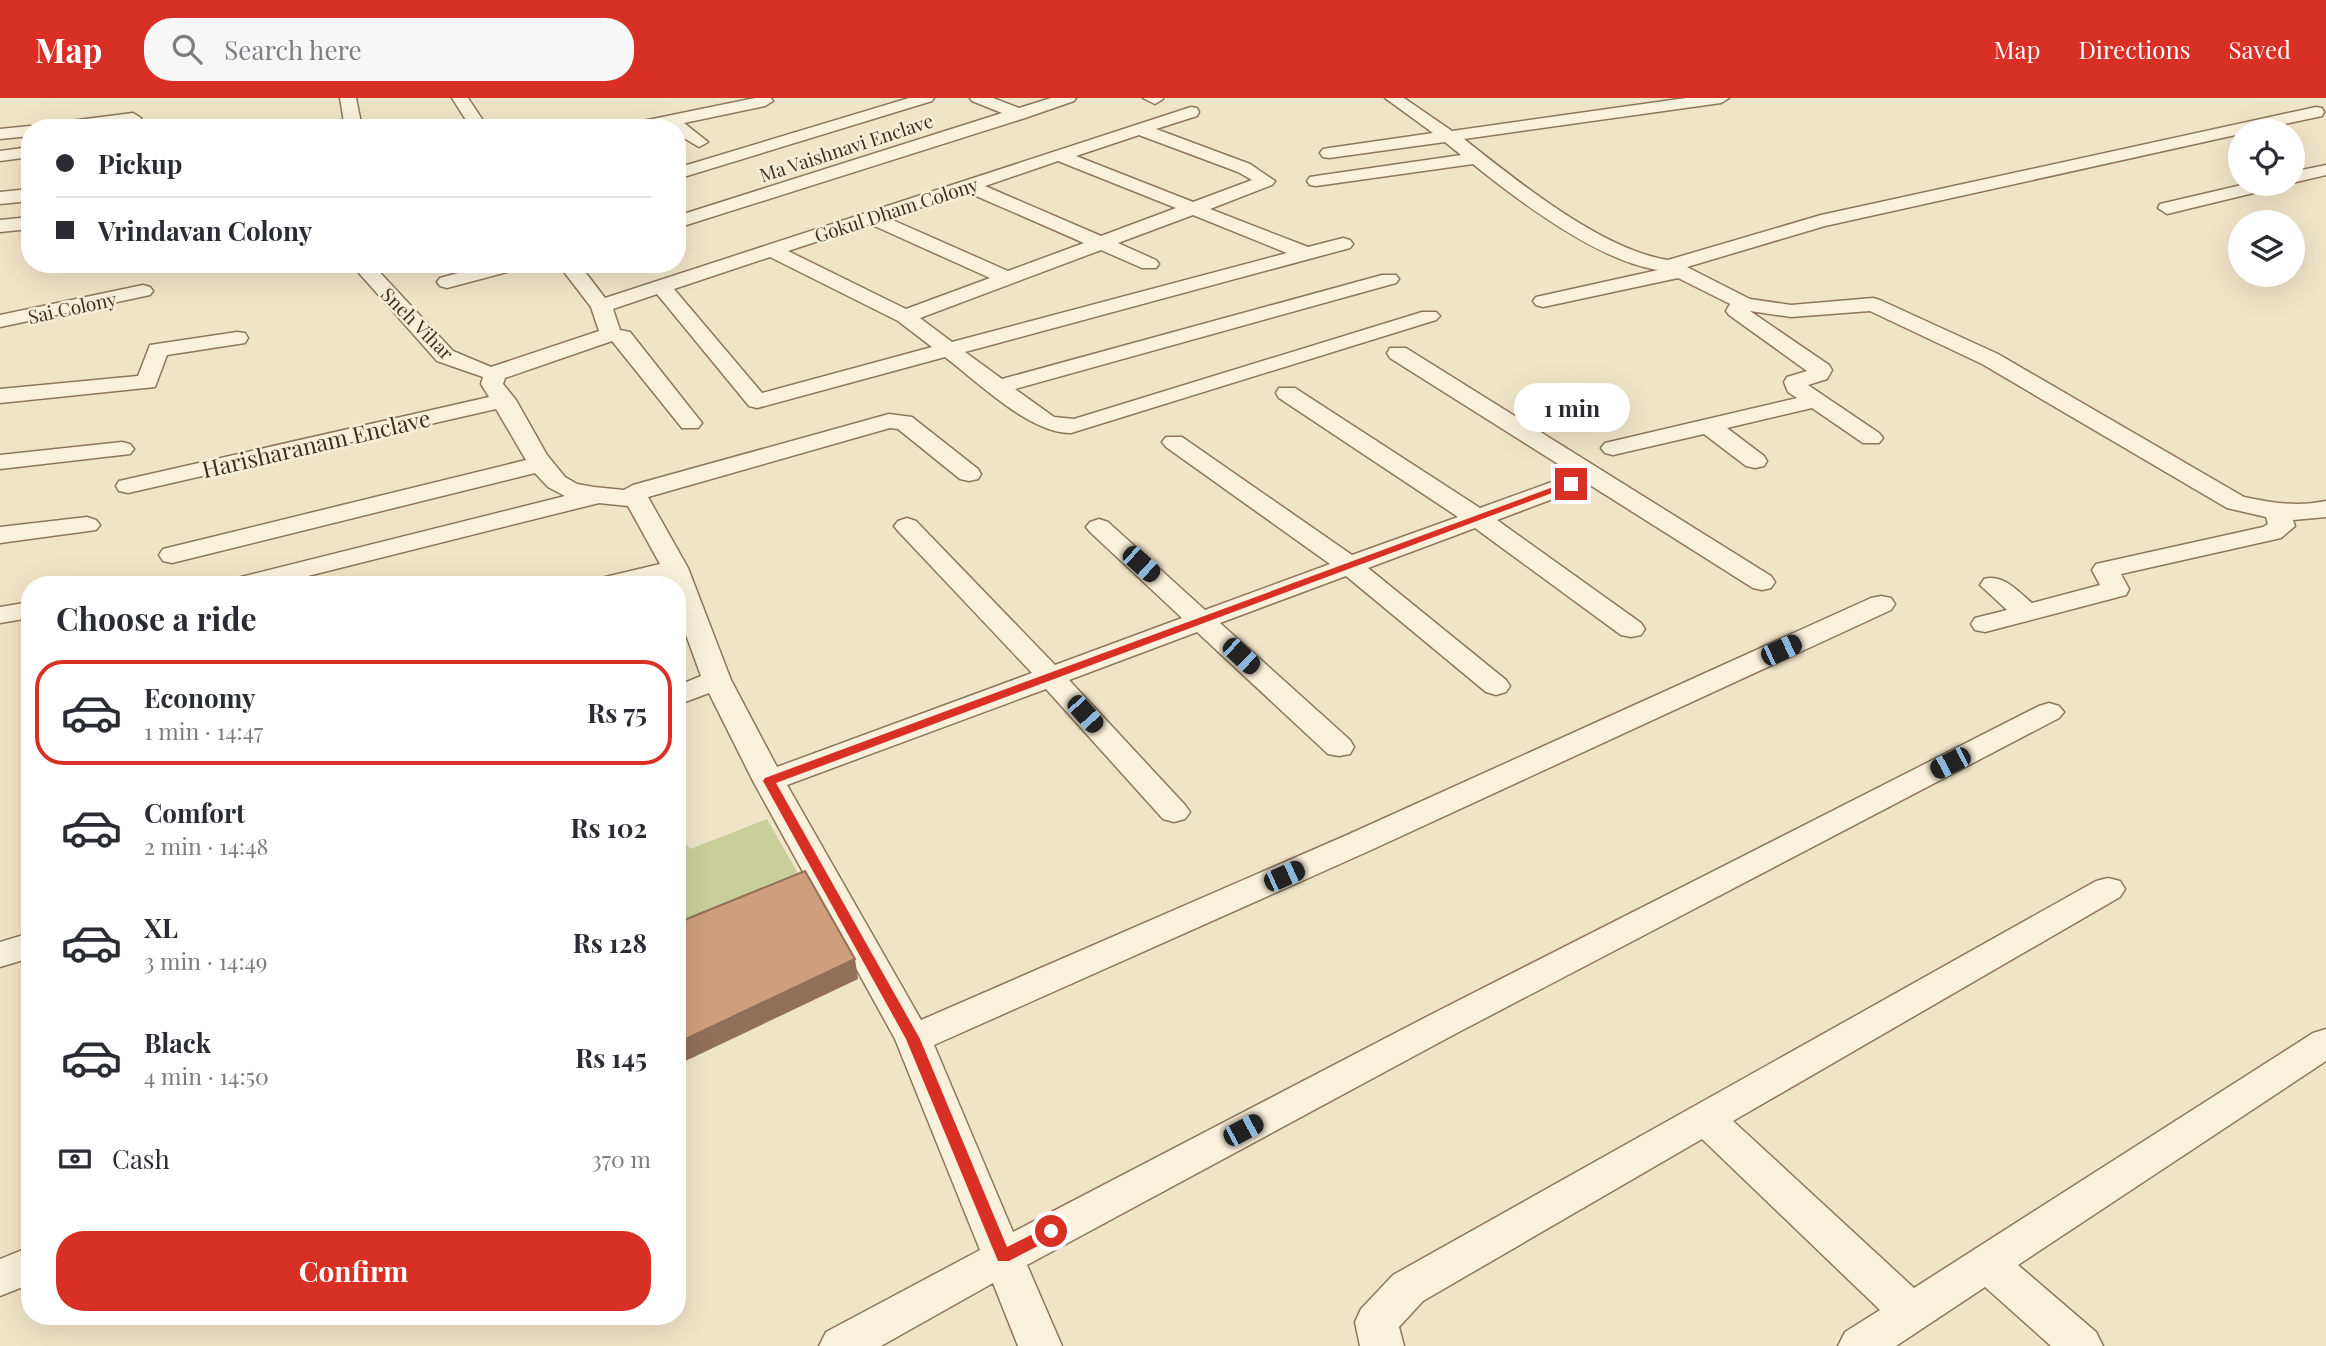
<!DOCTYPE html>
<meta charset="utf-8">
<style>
:root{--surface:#fff;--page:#f7f7f7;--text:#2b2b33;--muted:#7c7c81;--line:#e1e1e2;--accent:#d93025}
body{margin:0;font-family:"Playfair Display",serif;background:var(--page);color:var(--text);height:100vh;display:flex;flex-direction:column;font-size:26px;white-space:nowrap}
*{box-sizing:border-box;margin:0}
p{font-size:23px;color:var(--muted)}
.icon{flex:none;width:38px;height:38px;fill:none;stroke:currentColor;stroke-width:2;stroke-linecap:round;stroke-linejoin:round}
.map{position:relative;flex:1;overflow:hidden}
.side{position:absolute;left:21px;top:478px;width:665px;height:749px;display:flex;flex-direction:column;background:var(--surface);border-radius:28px;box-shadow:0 7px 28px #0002}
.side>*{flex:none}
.hud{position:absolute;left:21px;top:21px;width:665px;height:154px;border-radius:28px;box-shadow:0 7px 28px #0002;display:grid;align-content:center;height:154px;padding:0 35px;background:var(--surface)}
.buttons{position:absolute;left:2228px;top:21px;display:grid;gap:14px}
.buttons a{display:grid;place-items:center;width:77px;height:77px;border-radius:50%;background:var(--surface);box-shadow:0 7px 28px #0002;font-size:35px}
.end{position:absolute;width:32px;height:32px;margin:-16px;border:9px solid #d93025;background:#fff;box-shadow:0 0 0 4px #fff}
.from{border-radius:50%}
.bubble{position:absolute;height:49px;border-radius:24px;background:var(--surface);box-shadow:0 7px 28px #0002;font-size:23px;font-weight:700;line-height:49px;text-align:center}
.car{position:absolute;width:21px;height:42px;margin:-21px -10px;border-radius:9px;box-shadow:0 0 5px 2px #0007;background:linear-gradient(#222 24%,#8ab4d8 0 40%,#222 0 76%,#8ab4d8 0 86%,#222 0)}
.hud b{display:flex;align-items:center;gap:24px;height:66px;font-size:26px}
.hud b+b{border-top:2px solid var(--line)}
.hud i{width:18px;height:18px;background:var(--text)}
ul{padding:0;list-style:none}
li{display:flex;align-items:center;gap:21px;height:105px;margin:0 14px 10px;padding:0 21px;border:4px solid transparent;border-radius:28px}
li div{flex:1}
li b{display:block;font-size:26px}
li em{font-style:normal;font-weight:700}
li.selected{border-color:var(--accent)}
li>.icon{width:63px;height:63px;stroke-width:1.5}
h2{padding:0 35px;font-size:32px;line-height:84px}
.pay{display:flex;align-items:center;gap:18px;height:77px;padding:0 35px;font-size:26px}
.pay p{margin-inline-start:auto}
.button{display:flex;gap:14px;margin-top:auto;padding:14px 35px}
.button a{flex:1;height:80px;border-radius:28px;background:var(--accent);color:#fff;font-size:28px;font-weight:700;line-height:80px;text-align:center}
header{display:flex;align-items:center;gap:42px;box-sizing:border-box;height:98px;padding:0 35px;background:var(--accent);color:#fff}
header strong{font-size:33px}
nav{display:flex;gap:38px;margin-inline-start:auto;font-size:24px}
.search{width:490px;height:63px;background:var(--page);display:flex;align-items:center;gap:18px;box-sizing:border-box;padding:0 24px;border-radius:28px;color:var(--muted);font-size:26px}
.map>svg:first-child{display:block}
</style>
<header>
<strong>Map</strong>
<div class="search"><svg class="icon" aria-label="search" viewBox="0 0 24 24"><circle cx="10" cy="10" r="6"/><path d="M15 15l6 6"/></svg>Search here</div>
<nav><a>Map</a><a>Directions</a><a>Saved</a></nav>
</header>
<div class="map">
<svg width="2326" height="1248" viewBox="0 0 2326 1248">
<rect width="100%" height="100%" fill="#f0e4c8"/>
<path fill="#c9cf9b" d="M767,721L808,793L677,846V733L690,751Z"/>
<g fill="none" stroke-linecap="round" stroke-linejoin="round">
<defs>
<path id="street" d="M340,0H356L362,30H345Z
M452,0H468L488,30H471Z
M755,0H771L773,3L765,8L684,25L708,44L699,49L677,36V30H625L633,25Z
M909,0H934L932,3L677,81V70Z
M970,0H993L1019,10L1051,0H1076L1074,3L1025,20L677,130V118L1002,15L972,3Z
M1143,0H1163V1L1155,6Z
M1385,0H1404L1452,33L1686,0H1729L1721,5L1464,41C1517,83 1602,152 1668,162L1821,117L2316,9L2322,10L2324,14L2322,18L2252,33H2240V36L1825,128L1687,169L1750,201L1791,207L1873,200L1880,202L1998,256L2244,399C2272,405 2297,409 2326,403V419L2293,422L2295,428L2281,440L2121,476L2129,491L2126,497L1985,534L1975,532L1971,526L1975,520L2007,512L1980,487L1984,481C2004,476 2017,493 2032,505L2100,487L2092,472L2096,466L2263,429L2268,426L2266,419L2227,410L1982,266L1870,213L1791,219L1750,213L1829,267L1832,272L1827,281L1808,287L1879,335L1883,340L1879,345H1863L1812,310L1727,330L1764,358L1767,363L1764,368L1755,370L1746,368L1704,336L1613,357L1605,355L1601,350L1605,345L1797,300L1788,294L1784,284L1787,279L1807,273L1729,217L1726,213L1730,206L1678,180L1543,209L1536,207L1533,203L1536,199L1658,172C1598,163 1520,104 1473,66L1316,88L1310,87L1307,83L1310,79L1316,78L1461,57L1445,44L1329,60L1323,59L1320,55L1323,51L1329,50L1433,35Z
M1191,9L1197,10L1199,14L1197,18L1156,31L1250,66L1275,83L1272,87L1210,111L1308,149L1343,140L1350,142L1353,146L1350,150L965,254L1002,281L1382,177H1396L1399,181L1396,185L1015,291L1054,319L1074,321L1422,214H1436L1440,218L1436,222L1071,335C1030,336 978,284 945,259L757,310L749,308L657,196L613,211L620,232L630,234L698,320L702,325L698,330H682L612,243L505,280L503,286L516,302L547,357L565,379L577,386L594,389L624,392L633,387L889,316L912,319L978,371L981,376L978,381L969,383L960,381L898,331L890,330L648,399L688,470L731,582L777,669L1032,575L898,433L894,428L898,423L907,420L916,423L1055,567L1182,520L1090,434L1086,429L1090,424L1099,421L1108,424L1205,512L1330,466L1166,349L1162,344L1166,339H1182L1352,457L1458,419L1279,300L1276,295L1279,290H1295L1480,410L1574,376L1390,260L1387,255L1390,250H1406L1771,478L1775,484L1771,490L1762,492L1753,490L1590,387L1497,422L1641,525L1645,531L1641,537L1631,539L1621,537L1475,430L1368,470L1506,582L1510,588L1506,594L1496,597L1486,594L1346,478L1220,525L1350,642L1354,649L1350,656L1339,658L1328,656L1197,534L1069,582L1185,707L1190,714L1185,721L1174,724L1163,721L1046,591L787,687L921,922L1347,737L1871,500L1881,498L1891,500L1895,506L1891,512L1369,753L934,947L1013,1134L1430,917L2039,608L2049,605L2059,608L2064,614L2059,620L1455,936L1027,1167L1062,1248H1018L993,1185L881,1248H819L826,1234L980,1152L895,941L753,683L709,595L677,607V588L701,578L677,512V486H668L666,480L640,486H597L601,480L660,466L628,408L599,405L276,486H233L237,480L565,398L548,389L535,375L172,465L163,463L159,457L163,451L526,362L496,311L128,395L119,393L116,388L119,383L128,381L489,299L481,286L483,279L437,263L351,166H372L453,253L491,269L599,233L591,209L558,166H579L605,200ZM1139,37L1238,74L1252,82L1193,104L1076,58ZM1058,63L1176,110L1101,138L985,88ZM967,94L1084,145L1008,173L888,120ZM1193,117L1287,155L952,244L920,220L1101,152L1142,170H1156L1159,166L1156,162L1118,145ZM870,126L990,180L906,211L788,153ZM770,159L898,223L932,249L762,295L674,191Z
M133,15L141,20L139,24L96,30H46L54,25Z
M30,28L36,30H30V38L0,41V31Z
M30,49V59L0,63V53Z
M2326,67V77L2292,85V74Z
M2246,86H2277L2274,90L2167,116L2158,110L2160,106Z
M30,91V103L0,106V94Z
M30,119V131L0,134V122Z
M491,166H525L522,170L447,190L440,188L437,184L440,180Z
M143,187L150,189L153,193L150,197L0,229V217Z
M237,234L245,235L248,240L245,245L167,257L155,289L0,305V291L138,278L150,247Z
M122,344L130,346L134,351L130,356L0,371V357Z
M87,419L96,422L100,427L96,432L0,445V429Z
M30,504V520L0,525V509Z
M2108,780L2120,783L2125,791L2120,799L1733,1023L1914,1190L2313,935L2326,931V963L2018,1167L2096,1234L2103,1248H2051L1985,1189L1896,1248H1838L1845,1234L1880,1212L1702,1041L1423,1203L1399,1229L1404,1248H1360L1355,1224L1361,1211L1393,1177L2096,783Z
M30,835V860L0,869V844Z
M30,1149V1186L0,1198V1161Z"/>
</defs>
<use href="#street" stroke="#8d765c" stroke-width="3"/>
<use href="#street" fill="#faf1dc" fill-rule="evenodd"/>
</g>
<path fill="#916f58" d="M855,861L858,881L677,967V945Z"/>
<path fill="#cf9f7d" stroke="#916f58" stroke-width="2" d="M805,773L855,861L677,945V825Z"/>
<path fill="#d93025" d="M1567,384L1576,386L776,685L920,941L1007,1149L1051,1127L1059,1133L1057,1138L1009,1163H998L906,941L763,683L765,680Z"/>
<g text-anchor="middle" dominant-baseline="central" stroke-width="5" stroke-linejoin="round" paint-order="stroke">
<g font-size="19" fill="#3d2e20" stroke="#f7eed8">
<text transform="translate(846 49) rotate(-18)">Ma Vaishnavi Enclave</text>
<text transform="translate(896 111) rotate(-18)">Gokul Dham Colony</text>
<text transform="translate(72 209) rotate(-12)">Sai Colony</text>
<text transform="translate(418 225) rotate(45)">Sneh Vihar</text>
</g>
<g font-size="23" fill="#3d2e20" stroke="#f7eed8">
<text transform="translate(316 345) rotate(-13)">Harisharanam Enclave</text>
</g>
</g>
</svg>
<div class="buttons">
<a><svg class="icon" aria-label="locate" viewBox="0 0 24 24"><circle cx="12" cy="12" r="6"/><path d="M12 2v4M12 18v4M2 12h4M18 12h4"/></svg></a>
<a><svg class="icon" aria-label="layers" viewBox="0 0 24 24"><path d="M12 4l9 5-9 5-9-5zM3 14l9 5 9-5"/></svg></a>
</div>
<i class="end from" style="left:1051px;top:1133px"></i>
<i class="end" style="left:1571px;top:386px"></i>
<div class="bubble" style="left:1514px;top:285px;width:116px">1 min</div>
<i class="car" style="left:1141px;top:466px;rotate:132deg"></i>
<i class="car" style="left:1781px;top:552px;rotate:65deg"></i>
<i class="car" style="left:1241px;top:558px;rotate:133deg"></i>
<i class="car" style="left:1085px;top:616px;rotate:138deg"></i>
<i class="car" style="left:1950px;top:665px;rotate:243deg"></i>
<i class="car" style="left:1284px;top:778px;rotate:66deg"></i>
<i class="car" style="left:1243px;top:1032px;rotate:62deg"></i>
<div class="hud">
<b><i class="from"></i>Pickup</b>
<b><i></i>Vrindavan Colony</b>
</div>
<section class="side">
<h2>Choose a ride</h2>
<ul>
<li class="selected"><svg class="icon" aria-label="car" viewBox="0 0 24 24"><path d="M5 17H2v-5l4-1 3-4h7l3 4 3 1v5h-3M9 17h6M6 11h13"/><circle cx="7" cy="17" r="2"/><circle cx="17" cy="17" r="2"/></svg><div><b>Economy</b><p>1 min · 14:47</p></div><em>Rs 75</em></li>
<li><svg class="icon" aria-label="car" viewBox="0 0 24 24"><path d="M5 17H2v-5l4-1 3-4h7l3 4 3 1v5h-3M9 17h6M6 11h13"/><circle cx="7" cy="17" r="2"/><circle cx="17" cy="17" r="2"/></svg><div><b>Comfort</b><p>2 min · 14:48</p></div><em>Rs 102</em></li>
<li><svg class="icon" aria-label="car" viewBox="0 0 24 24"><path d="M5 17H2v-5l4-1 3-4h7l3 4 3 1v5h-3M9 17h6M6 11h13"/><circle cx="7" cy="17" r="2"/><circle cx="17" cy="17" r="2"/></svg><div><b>XL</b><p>3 min · 14:49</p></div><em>Rs 128</em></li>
<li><svg class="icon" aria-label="car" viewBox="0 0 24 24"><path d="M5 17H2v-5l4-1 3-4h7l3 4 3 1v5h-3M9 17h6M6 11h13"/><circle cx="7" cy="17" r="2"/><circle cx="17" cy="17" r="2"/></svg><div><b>Black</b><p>4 min · 14:50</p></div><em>Rs 145</em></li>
</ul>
<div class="pay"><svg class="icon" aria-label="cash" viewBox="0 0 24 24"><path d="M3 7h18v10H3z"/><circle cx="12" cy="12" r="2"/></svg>Cash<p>370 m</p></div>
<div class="button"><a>Confirm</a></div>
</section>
</div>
